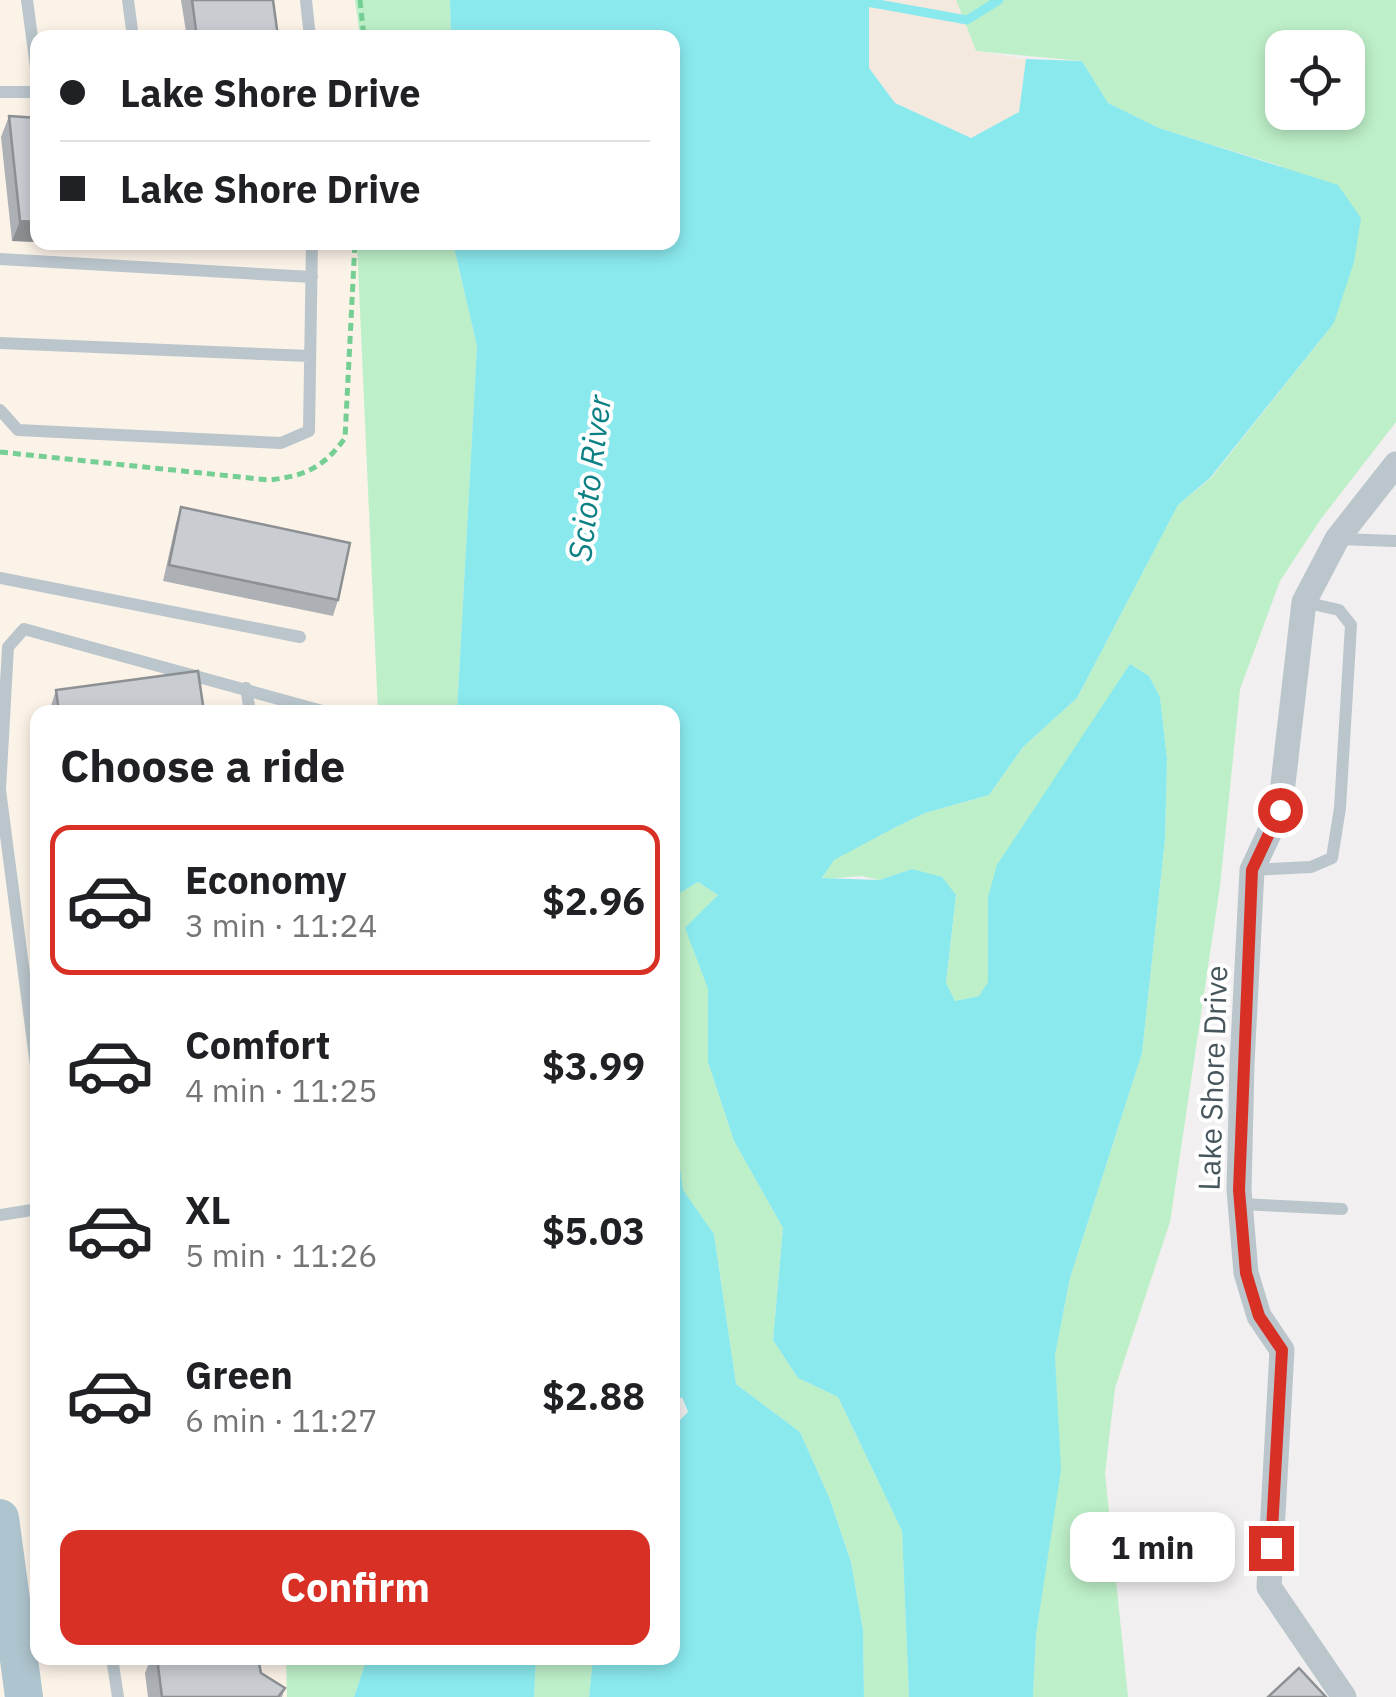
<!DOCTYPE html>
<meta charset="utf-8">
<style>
:root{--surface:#fff;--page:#f6f6f6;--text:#202124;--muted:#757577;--line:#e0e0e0;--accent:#d93025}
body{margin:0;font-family:"IBM Plex Sans",sans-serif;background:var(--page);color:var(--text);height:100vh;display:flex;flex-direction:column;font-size:38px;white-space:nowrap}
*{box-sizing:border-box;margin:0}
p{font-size:32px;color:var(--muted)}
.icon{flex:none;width:55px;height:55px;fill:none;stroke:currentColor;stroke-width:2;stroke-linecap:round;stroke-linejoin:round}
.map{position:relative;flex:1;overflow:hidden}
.panel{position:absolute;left:30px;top:705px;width:650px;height:960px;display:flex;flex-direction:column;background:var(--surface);border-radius:20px;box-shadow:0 5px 15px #0003}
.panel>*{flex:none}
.hud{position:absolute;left:30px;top:30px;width:650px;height:220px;border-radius:20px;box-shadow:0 5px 15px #0003;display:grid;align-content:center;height:220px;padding:0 30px;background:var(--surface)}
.buttons{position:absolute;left:1265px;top:30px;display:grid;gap:20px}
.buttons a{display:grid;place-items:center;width:100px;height:100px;border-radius:20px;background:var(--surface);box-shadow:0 5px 15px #0003;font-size:50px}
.end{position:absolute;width:45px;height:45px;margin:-22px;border:12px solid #d93025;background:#fff;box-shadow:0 0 0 5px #fff}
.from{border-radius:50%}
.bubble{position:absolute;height:70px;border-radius:20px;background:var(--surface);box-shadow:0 5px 15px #0003;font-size:32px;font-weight:700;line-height:70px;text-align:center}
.hud b{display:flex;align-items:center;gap:35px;height:95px;font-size:38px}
.hud b+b{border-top:2px solid var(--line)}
.hud i{width:25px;height:25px;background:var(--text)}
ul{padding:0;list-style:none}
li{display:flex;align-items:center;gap:30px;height:150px;margin:0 20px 15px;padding:0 10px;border:5px solid transparent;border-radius:20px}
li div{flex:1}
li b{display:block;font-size:38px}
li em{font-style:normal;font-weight:700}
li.current{border-color:var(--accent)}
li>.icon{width:90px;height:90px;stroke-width:1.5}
h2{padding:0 30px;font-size:45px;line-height:120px}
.cta{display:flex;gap:20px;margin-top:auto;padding:20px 30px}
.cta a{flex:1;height:115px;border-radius:20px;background:var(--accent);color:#fff;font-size:40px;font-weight:700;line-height:115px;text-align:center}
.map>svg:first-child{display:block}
</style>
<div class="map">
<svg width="1396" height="1697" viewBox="0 0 1396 1697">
<rect width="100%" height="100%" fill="#f1efef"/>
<path fill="#fcf3e8" d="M0,0H355L360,37L38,38V242L357,243L378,712H38V1658H286L287,1697H0Z"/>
<path fill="#bdefc8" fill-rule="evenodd" d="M355,0H450L451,37H360Z
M956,0H1396V422L1320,520L1280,581L1240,689L1220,886L1170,1222L1115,1388L1105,1473L1128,1697H1033L1036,1635L1060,1470L1055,1355L1070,1278L1142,1053L1165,839L1167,759L1160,697L1149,676L1130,664L988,897V983L979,996L955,1001L946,984L956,895L912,869L879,880L862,876L822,879L833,860L894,828L925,813L989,795L1023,747L1077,698L1178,505L1211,478L1334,323L1281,166L1159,128L1108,103L1082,61L976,51ZM1282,48H1348V112H1282Z
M357,243H453L477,346L457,712H378Z
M698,882L718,895L686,929L708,989V1062L734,1141L783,1228L773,1340L798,1378L838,1397L902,1531L909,1697H864L863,1630L851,1562L829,1497L800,1432L736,1384L714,1234L683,1190L674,1134L672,897Z
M286,1658H367L354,1697H287Z
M536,1658H593L589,1697H534Z"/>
<path fill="#f3e9df" d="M874,0H956L976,51L1026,59L1019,112L972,138L895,103L869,68V6Z"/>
<path fill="#8ae9ed" d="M450,0H874L869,6V68L895,103L971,138L1019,112L1026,59L1082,61L1108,103L1159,128L1338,185L1361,218L1354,262L1334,323L1210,478L1178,505L1077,698L1023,747L989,795L925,813L894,828L834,860L822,878L879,880L912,869L942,877L956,895L946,983L955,1001L979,996L988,982V897L997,865L1130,664L1149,676L1160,697L1167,759L1165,839L1142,1053L1070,1278L1055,1355L1061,1470L1036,1635L1033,1697H909L902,1531L838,1397L798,1378L773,1340L783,1228L734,1141L708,1062V989L685,928L718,895L698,882L673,897L672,712H457L477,346L453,243L672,242V38L451,37Z
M673,1118L683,1190L714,1234L736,1384L800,1432L829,1497L851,1562L863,1630L864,1697H589L593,1658H672L673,1427L688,1412L682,1397L673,1403Z
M367,1658H536L534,1697H354Z"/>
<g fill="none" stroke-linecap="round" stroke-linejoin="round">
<path stroke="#8ae9ed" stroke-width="9" d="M856,0L967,20L999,0"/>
<path stroke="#75ce93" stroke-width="5" stroke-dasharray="8 5" stroke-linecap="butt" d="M360,0L364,38
M0,452L269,480C305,476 323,468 345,438L355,242"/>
<path stroke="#bac6cc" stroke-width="12" d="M27,0L38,82
M128,0L133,38
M306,0L310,38
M0,92H38
M0,259L312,277
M0,343L310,356
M0,410L18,430L281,443L309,431L312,242
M1339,539L1396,541
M0,578L300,637
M246,688L250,712
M0,790L8,647L24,629L326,712
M0,790L38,1081
M1252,870L1311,867L1332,858L1340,808L1351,625L1339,610L1304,602
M1240,1204L1342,1209
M0,1215L38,1209
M112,1658L118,1697"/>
<path stroke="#bac6cc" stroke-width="25" d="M1344,1697L1269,1587L1282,1350L1259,1316L1246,1273L1239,1190L1242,1064L1252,870L1280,810L1304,602L1337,539L1396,464"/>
<path stroke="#aec4ce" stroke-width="38" d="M0,1518L24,1697"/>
</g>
<path fill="#adb0b5" d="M181,0H273L278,38H187Z
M9,116L38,242L12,241L1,137Z
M181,507L338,600L333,616L163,581L176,523Z
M56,690L204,712H49Z
M151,1658H258L261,1673L285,1688L282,1697H148L145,1673Z"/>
<path fill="#8d9093" d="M20,221L38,222V242L12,241Z
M42,242H172L170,248Z"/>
<path fill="#c9cdd2" stroke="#8d9093" stroke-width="2.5" d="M192,0H273L278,37L197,38Z
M9,116L38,118V222L20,221Z
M181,507L350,543L338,600L169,565Z
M198,671L204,712H59L56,690Z
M157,1658H258L261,1673L285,1688L278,1697H162Z
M1299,1668L1326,1697H1268Z"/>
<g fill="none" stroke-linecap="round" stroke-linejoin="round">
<path stroke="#d93025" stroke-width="12" d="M1271,1548L1282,1350L1259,1316L1246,1273L1239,1190L1252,870L1280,810"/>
</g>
<g text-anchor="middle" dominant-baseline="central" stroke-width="8" stroke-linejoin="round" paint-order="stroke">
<g font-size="30" fill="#47565d" stroke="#fff">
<text transform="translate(1212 1078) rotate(-88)">Lake Shore Drive</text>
</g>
<g font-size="32" font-style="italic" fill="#0c8084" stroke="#fff">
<text transform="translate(589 478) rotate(-83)">Scioto River</text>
</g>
</g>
</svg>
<div class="buttons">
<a><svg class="icon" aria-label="locate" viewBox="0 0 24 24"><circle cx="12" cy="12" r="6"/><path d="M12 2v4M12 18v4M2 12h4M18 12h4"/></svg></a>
</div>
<i class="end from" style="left:1280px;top:810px"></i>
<i class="end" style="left:1271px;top:1548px"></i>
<div class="bubble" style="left:1070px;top:1512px;width:165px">1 min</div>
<div class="hud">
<b><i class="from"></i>Lake Shore Drive</b>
<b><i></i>Lake Shore Drive</b>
</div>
<section class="panel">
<h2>Choose a ride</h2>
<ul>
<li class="current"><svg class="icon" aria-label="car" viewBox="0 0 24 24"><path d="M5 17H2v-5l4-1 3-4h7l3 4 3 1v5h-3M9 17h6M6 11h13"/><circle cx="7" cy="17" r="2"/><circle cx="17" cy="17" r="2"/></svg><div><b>Economy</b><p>3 min · 11:24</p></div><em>$2.96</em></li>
<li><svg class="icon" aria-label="car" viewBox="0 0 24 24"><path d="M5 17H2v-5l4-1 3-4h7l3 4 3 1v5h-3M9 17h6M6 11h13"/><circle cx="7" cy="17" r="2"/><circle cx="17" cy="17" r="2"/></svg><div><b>Comfort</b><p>4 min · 11:25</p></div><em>$3.99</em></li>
<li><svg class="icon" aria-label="car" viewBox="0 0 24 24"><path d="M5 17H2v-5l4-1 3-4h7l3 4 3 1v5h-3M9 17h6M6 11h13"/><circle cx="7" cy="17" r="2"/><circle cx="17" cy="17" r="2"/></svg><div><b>XL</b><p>5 min · 11:26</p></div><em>$5.03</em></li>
<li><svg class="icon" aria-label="car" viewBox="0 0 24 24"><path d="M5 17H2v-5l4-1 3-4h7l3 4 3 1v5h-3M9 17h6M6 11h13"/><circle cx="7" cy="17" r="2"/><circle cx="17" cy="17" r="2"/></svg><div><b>Green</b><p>6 min · 11:27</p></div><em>$2.88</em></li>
</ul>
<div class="cta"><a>Confirm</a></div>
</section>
</div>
